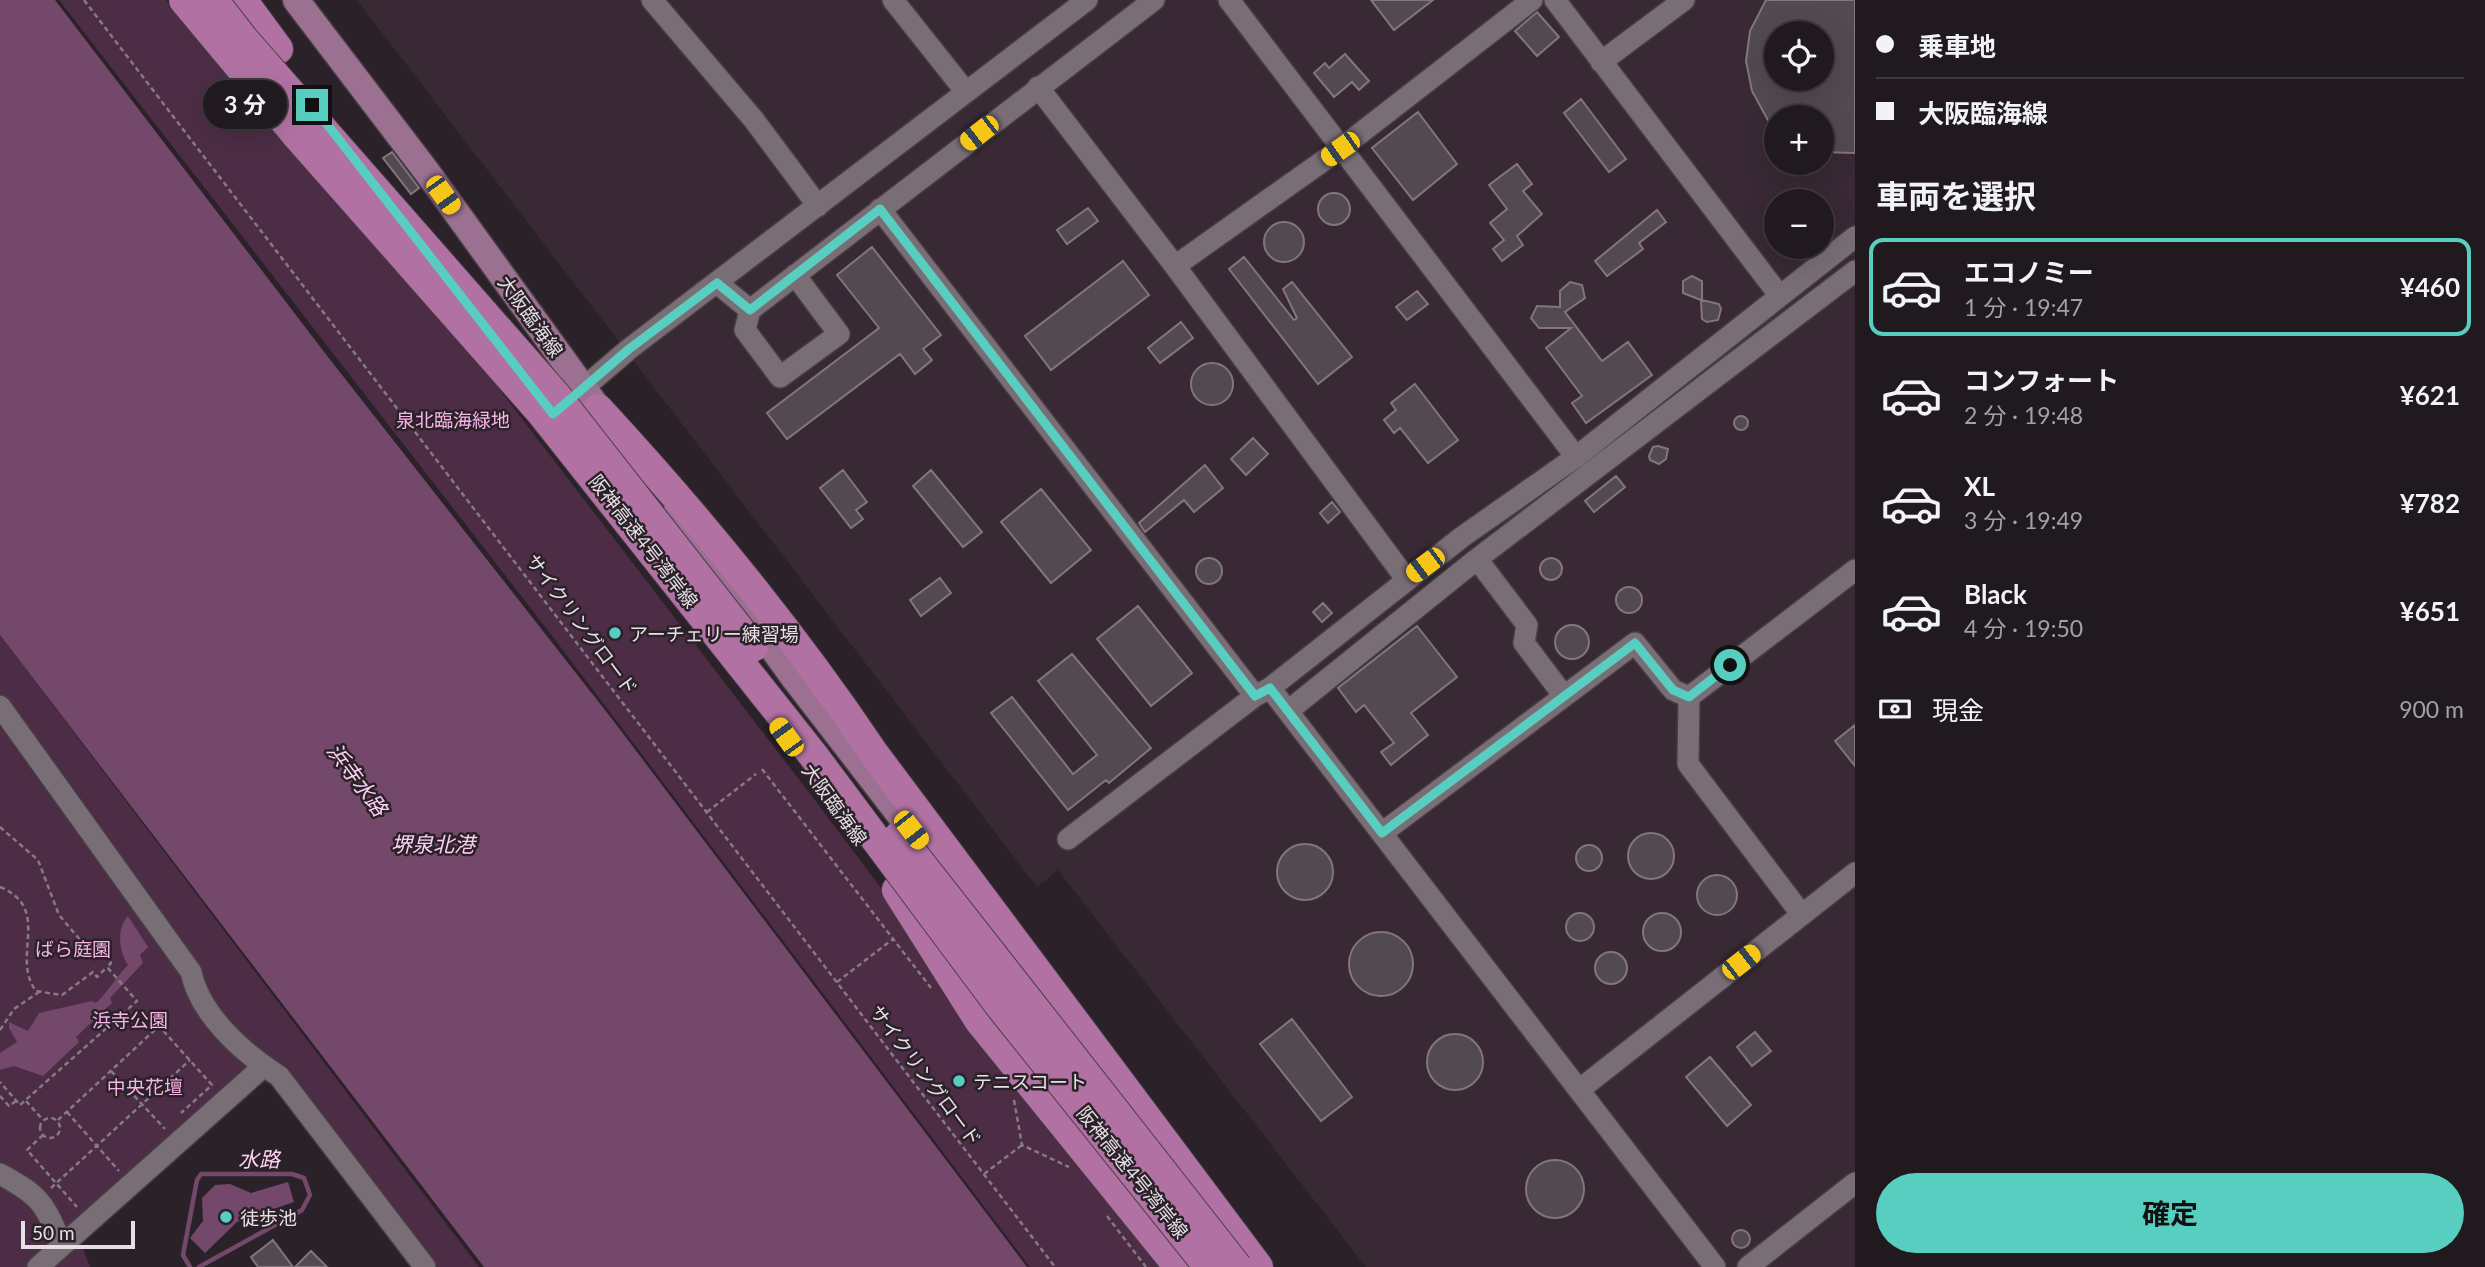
<!DOCTYPE html>
<html lang="ja">
<meta charset="utf-8">
<style>
:root{--surface:#201a1f;--page:#2d272c;--text:#f1f3f6;--muted:#a2a1a4;--line:#3d383d;--accent:#58cec1}
body{margin:0;font-family:Lato,"Noto Sans JP",sans-serif;background:var(--page);color:var(--text);height:100vh;display:flex;flex-direction:column;font-size:26px;white-space:nowrap}
*{box-sizing:border-box;margin:0}
p{font-size:23px;color:var(--muted)}
.icon{flex:none;width:38px;height:38px;fill:none;stroke:currentColor;stroke-width:2;stroke-linecap:round;stroke-linejoin:round}
.map{position:relative;flex:1;overflow:hidden}
.side{display:flex;flex-direction:column;background:var(--surface);width:630px}
.side>*{flex:none}
.top-card{display:grid;align-content:center;height:154px;padding:0 21px;background:var(--surface)}
.buttons{position:absolute;left:1764px;top:21px;display:grid;gap:14px}
.buttons a{display:grid;place-items:center;width:70px;height:70px;border-radius:50%;background:var(--surface);box-shadow:0 7px 28px #0002,0 0 0 2px var(--line);font-size:35px}
.scale{position:absolute;left:21px;bottom:18px;width:114px;box-sizing:border-box;padding-left:7px;border:4px solid #e6dfe4;border-top:0;font-size:19px;line-height:24px;white-space:nowrap;color:#e6dfe4;-webkit-text-stroke:5px #2b2229;paint-order:stroke}
.end{position:absolute;width:32px;height:32px;margin:-16px;border:9px solid #58cec1;background:#111;box-shadow:0 0 0 4px #111}
.from{border-radius:50%}
.bubble{position:absolute;height:49px;border-radius:24px;background:var(--surface);box-shadow:0 7px 28px #0002,0 0 0 2px var(--line);font-size:23px;font-weight:700;line-height:49px;text-align:center}
.car{position:absolute;width:21px;height:42px;margin:-21px -10px;border-radius:9px;box-shadow:0 0 5px 2px #0007;background:linear-gradient(#f5c518 24%,#345 0 40%,#f5c518 0 76%,#345 0 86%,#f5c518 0)}
.top-card b{display:flex;align-items:center;gap:24px;height:66px;font-size:26px}
.top-card b+b{border-top:2px solid var(--line)}
.top-card i{width:18px;height:18px;background:var(--text)}
ul{padding:0;list-style:none}
li{display:flex;align-items:center;gap:21px;height:98px;margin:0 14px 10px;padding:0 7px;border:4px solid transparent;border-radius:14px}
li div{flex:1}
li b{display:block;font-size:26px}
li em{font-style:normal;font-weight:700}
li.on{border-color:var(--accent)}
li>.icon{width:63px;height:63px;stroke-width:1.5}
h2{padding:0 21px;font-size:32px;line-height:84px}
.pay{display:flex;align-items:center;gap:18px;height:77px;padding:0 21px;font-size:26px}
.pay p{margin-inline-start:auto}
.cta{display:flex;gap:14px;margin-top:auto;padding:14px 21px}
.cta a{flex:1;height:80px;border-radius:42px;background:var(--accent);color:#111;font-size:28px;font-weight:700;line-height:80px;text-align:center}
main{display:flex;flex:1;min-height:0}
.map>svg:first-child{display:block}
</style>
<main>
<div class="map">
<svg width="1855" height="1267" viewBox="0 0 1855 1267">
<rect width="100%" height="100%" fill="#2b2229"/>
<path fill="#382934" fill-rule="evenodd" d="M357,0H1855V1267H1366L1058,870L1037,887ZM1776,33H1822V79H1776ZM1776,117H1822V163H1776ZM1776,201H1822V247H1776Z"/>
<path fill="#4c2d45" d="M59,0H166L496,385L814,799L1166,1267H1030L553,637Z
M0,635L479,1267H425L279,1076L264,1077L80,1241L90,1267H0Z"/>
<path fill="#74486a" d="M0,0H55L328,357L612,719L1027,1267H484L0,635Z
M128,916L148,947L140,955L143,963L110,998L112,1003L76,1037L79,1042L43,1076L14,1066L0,1070V1053L17,1042L9,1028V1022L28,1031L39,1013L92,1001L96,1003C109,991 116,977 128,965C119,951 116,929 128,916Z
M288,1182L294,1202L237,1222L205,1253L190,1238L203,1221L202,1198L215,1185L230,1184L251,1193Z"/>
<g fill="none" stroke-linecap="round" stroke-linejoin="round">
<path stroke="#74486a" stroke-width="4.5" d="M190,1267L183,1255L197,1180L201,1174H292L304,1178L310,1195L302,1210L199,1267"/>
</g>
<path fill="#534951" stroke="#81767e" stroke-width="2" fill-rule="evenodd" d="M1371,0H1433L1394,30Z
M1766,0H1855V153L1822,152V117H1776V135L1752,91L1746,61L1750,31ZM1776,33H1822V79H1776Z
M1537,12L1559,37L1537,56L1515,31Z
M1345,54L1369,81L1359,90L1352,82L1334,97L1314,73L1325,63L1329,68Z
M1581,99L1626,159L1609,172L1564,113Z
M1418,112L1457,164L1413,200L1372,148Z
M392,152L419,188L411,194L383,158Z
M1517,164L1532,184L1523,191L1542,214L1517,236L1523,245L1502,261L1493,249L1504,240L1490,223L1507,209L1489,185Z
M1318 209a16 16 0 1 1 32 0a16 16 0 1 1-32 0Z
M1088,208L1098,221L1067,244L1057,230Z
M1657,210L1666,222L1639,243L1643,249L1607,276L1595,261Z
M1264 242a20 20 0 1 1 40 0a20 20 0 1 1-40 0Z
M872,247L941,335L923,349L932,360L915,374L900,354L787,439L767,413L879,328L837,275Z
M1244,257L1294,320L1297,318L1283,289L1292,282L1352,357L1318,384L1229,269Z
M1123,261L1149,295L1051,370L1025,336Z
M1692,276L1702,281V300L1719,304L1721,309L1718,320L1707,322L1702,319L1701,300L1683,293V281Z
M1570,282L1582,285L1585,298L1565,312L1602,361L1628,342L1652,375L1586,423L1572,403L1582,396L1546,348L1571,328H1539L1531,318L1537,306L1560,307V291Z
M1417,291L1428,304L1407,320L1396,307Z
M1181,322L1193,338L1160,363L1148,348Z
M1191 384a21 21 0 1 1 42 0a21 21 0 1 1-42 0Z
M1415,384L1458,440L1428,463L1400,428L1394,433L1384,420L1396,410L1391,403Z
M1734 423a7 7 0 1 1 14 0a7 7 0 1 1-14 0Z
M1253,438L1268,454L1246,475L1231,459Z
M1658,446L1668,449L1666,459L1659,464L1650,460L1649,456L1653,447Z
M1205,465L1223,488L1194,512L1184,500L1145,532L1139,523Z
M843,470L867,502L856,510L863,519L851,528L820,488Z
M931,470L982,532L963,547L913,486Z
M1616,476L1625,487L1594,512L1585,501Z
M1041,489L1091,550L1051,583L1001,522Z
M1332,502L1340,512L1328,523L1320,513Z
M1540 569a11 11 0 1 1 22 0a11 11 0 1 1-22 0Z
M1196 571a13 13 0 1 1 26 0a13 13 0 1 1-26 0Z
M940,578L951,593L921,616L910,600Z
M1616 600a13 13 0 1 1 26 0a13 13 0 1 1-26 0Z
M1323,603L1332,613L1322,622L1313,612Z
M1138,606L1192,673L1151,706L1097,639Z
M1555 642a17 17 0 1 1 34 0a17 17 0 1 1-34 0Z
M1417,626L1457,677L1411,713L1428,735L1391,765L1381,752L1394,743L1364,705L1356,712L1338,688Z
M1072,654L1151,748L1109,783L1106,780L1068,810L991,713L1012,697L1073,774L1097,755L1038,681Z
M1855,725V766L1835,741Z
M1628 856a23 23 0 1 1 46 0a23 23 0 1 1-46 0Z
M1277 872a28 28 0 1 1 56 0a28 28 0 1 1-56 0Z
M1576 858a13 13 0 1 1 26 0a13 13 0 1 1-26 0Z
M1697 895a20 20 0 1 1 40 0a20 20 0 1 1-40 0Z
M1566 927a14 14 0 1 1 28 0a14 14 0 1 1-28 0Z
M1643 932a19 19 0 1 1 38 0a19 19 0 1 1-38 0Z
M1349 964a32 32 0 1 1 64 0a32 32 0 1 1-64 0Z
M1595 968a16 16 0 1 1 32 0a16 16 0 1 1-32 0Z
M1292,1019L1352,1097L1321,1121L1260,1044Z
M1755,1032L1771,1051L1752,1066L1737,1047Z
M1427 1062a28 28 0 1 1 56 0a28 28 0 1 1-56 0Z
M1710,1057L1751,1105L1727,1126L1686,1077Z
M1526 1189a29 29 0 1 1 58 0a29 29 0 1 1-58 0Z
M1732 1239a9 9 0 1 1 18 0a9 9 0 1 1-18 0Z
M273,1240L293,1267H258L251,1257Z
M311,1251L327,1267H295Z"/>
<g fill="none" stroke-linecap="round" stroke-linejoin="round">
<defs>
<path id="minor" d="M652,0L754,120L818,206
M893,0L966,92
M1229,0L1576,457
M1555,0L1779,295
M1601,62L1684,0
M1038,87L1175,266L1407,580
M880,209L1255,696
M1175,266L1340,149L1532,0
M717,283L750,310L1154,0
M750,310L745,330L780,377L839,334L795,275
M573,397L629,349L1087,0
M1477,559L1527,625L1524,643L1564,696
M1270,688L1715,1267
M0,706L191,972C200,1015 243,1053 279,1076L425,1267
M1288,711L1477,559L1855,271
M1382,833L1635,643L1673,690L1689,697
M1068,839L1255,696L1270,688L1462,537L1576,457L1855,237
M1802,915L1688,764L1689,697L1855,570
M1579,1090L1855,873
M0,1174C41,1196 44,1203 62,1245
M38,1267L264,1066
M1748,1267L1855,1183"/>
<path id="major" d="M296,0L427,172L611,426
M675,514L794,678L929,853"/>
<path id="highway" d="M242,0L278,49
M598,409C698,517 792,632 874,754L1258,1267
M897,890L979,1020L1179,1267"/>
</defs>
<use href="#minor" stroke="#463e44" stroke-width="24"/>
<use href="#major" stroke="#463e44" stroke-width="29"/>
<use href="#highway" stroke="#463e44" stroke-width="32"/>
<path stroke="#847c82" stroke-width="2.5" stroke-dasharray="5 3.5" stroke-linecap="butt" d="M84,0L1055,1267
M762,769L931,988
M707,812L756,774
M0,827L38,860L59,915L93,955L100,949L111,963L107,967L137,1001L20,1105L0,1082
M0,887C53,909 10,957 36,991L62,995L93,972L97,977L107,967
M837,982L893,939
M0,1030L14,1009L39,992
M111,1071L165,1129
M0,1096L9,1106L16,1101
M1014,1100L1022,1145L1069,1167
M26,1101L43,1120
M67,1112L119,1171
M40 1128a10 10 0 1 1 20 0a10 10 0 1 1-20 0Z
M58,1120L159,1026L212,1085L181,1113
M43,1135L27,1150L77,1207
M984,1174L1022,1145
M51,1188L190,1060
M1107,1216L1146,1267"/>
<use href="#minor" stroke="#796e76" stroke-width="21"/>
<use href="#major" stroke="#9b7091" stroke-width="26"/>
<use href="#highway" stroke="#b172a3" stroke-width="30"/>
<defs>
<path id="highway-bridge" d="M184,0L294,132L540,411L813,755L1001,1007L1209,1267
M213,0L244,40L557,397L753,647
M899,836L1237,1267"/>
</defs>
<use href="#highway-bridge" stroke="#463e44" stroke-width="32" stroke-linecap="butt"/>
<use href="#highway-bridge" stroke="#b172a3" stroke-width="30"/>
</g>
<g fill="none" stroke-linecap="round" stroke-linejoin="round">
<path stroke="#58cec1" stroke-width="9" d="M312,105L553,414L629,349L717,283L750,310L880,209L1255,696L1270,688L1382,833L1635,643L1673,690L1689,697L1730,665"/>
</g>
<g fill="#58cec1" stroke="#2b2229" stroke-width="2.5">
<circle cx="615" cy="633" r="7"/>
<circle cx="959" cy="1081" r="7"/>
<circle cx="226" cy="1217" r="7"/>
</g>
<g text-anchor="middle" dominant-baseline="central" stroke-width="5" stroke-linejoin="round" paint-order="stroke">
<g font-size="19" fill="#e6dfe4" stroke="#2b2229">
<text transform="translate(531 316) rotate(54)">大阪臨海線</text>
<text transform="translate(644 541) rotate(52)">阪神高速4号湾岸線</text>
<text transform="translate(582 624) rotate(53)">サイクリングロード</text>
<text transform="translate(835 804) rotate(54)">大阪臨海線</text>
<text transform="translate(926 1075) rotate(53)">サイクリングロード</text>
<text transform="translate(1133 1172) rotate(51)">阪神高速4号湾岸線</text>
</g>
<g font-size="19" fill="#fab3e9" stroke="#2b2229">
<text x="453" y="419">泉北臨海緑地</text>
<text x="73" y="948">ばら庭園</text>
<text x="130" y="1019">浜寺公園</text>
<text x="145" y="1086">中央花壇</text>
</g>
<g font-size="19" fill="#e6dfe4" stroke="#2b2229" text-anchor="start">
<text x="629" y="633">アーチェリー練習場</text>
<text x="973" y="1081">テニスコート</text>
<text x="240" y="1217">徒歩池</text>
</g>
<g font-size="21" font-style="italic" fill="#fcd0f1" stroke="#2b2229">
<text transform="translate(358 779) rotate(53)">浜寺水路</text>
<text x="433" y="843">堺泉北港</text>
<text x="259" y="1158">水路</text>
</g>
</g>
</svg>
<div class="buttons">
<a><svg class="icon" aria-label="locate" viewBox="0 0 24 24"><circle cx="12" cy="12" r="6"/><path d="M12 2v4M12 18v4M2 12h4M18 12h4"/></svg></a>
<a>+</a>
<a>−</a>
</div>
<div class="scale">50 m</div>
<i class="end from" style="left:1730px;top:665px"></i>
<i class="end" style="left:312px;top:105px"></i>
<div class="bubble" style="left:203px;top:80px;width:84px">3 分</div>
<i class="car" style="left:979px;top:133px;rotate:232deg"></i>
<i class="car" style="left:1340px;top:149px;rotate:235deg"></i>
<i class="car" style="left:443px;top:195px;rotate:144deg"></i>
<i class="car" style="left:1425px;top:565px;rotate:233deg"></i>
<i class="car" style="left:786px;top:737px;rotate:324deg"></i>
<i class="car" style="left:911px;top:830px;rotate:142deg"></i>
<i class="car" style="left:1741px;top:962px;rotate:52deg"></i>
</div>
<section class="side">
<div class="top-card">
<b><i class="from"></i>乗車地</b>
<b><i></i>大阪臨海線</b>
</div>
<h2>車両を選択</h2>
<ul>
<li class="on"><svg class="icon" aria-label="car" viewBox="0 0 24 24"><path d="M5 17H2v-5l4-1 3-4h7l3 4 3 1v5h-3M9 17h6M6 11h13"/><circle cx="7" cy="17" r="2"/><circle cx="17" cy="17" r="2"/></svg><div><b>エコノミー</b><p>1 分 · 19:47</p></div><em>¥460</em></li>
<li><svg class="icon" aria-label="car" viewBox="0 0 24 24"><path d="M5 17H2v-5l4-1 3-4h7l3 4 3 1v5h-3M9 17h6M6 11h13"/><circle cx="7" cy="17" r="2"/><circle cx="17" cy="17" r="2"/></svg><div><b>コンフォート</b><p>2 分 · 19:48</p></div><em>¥621</em></li>
<li><svg class="icon" aria-label="car" viewBox="0 0 24 24"><path d="M5 17H2v-5l4-1 3-4h7l3 4 3 1v5h-3M9 17h6M6 11h13"/><circle cx="7" cy="17" r="2"/><circle cx="17" cy="17" r="2"/></svg><div><b>XL</b><p>3 分 · 19:49</p></div><em>¥782</em></li>
<li><svg class="icon" aria-label="car" viewBox="0 0 24 24"><path d="M5 17H2v-5l4-1 3-4h7l3 4 3 1v5h-3M9 17h6M6 11h13"/><circle cx="7" cy="17" r="2"/><circle cx="17" cy="17" r="2"/></svg><div><b>Black</b><p>4 分 · 19:50</p></div><em>¥651</em></li>
</ul>
<div class="pay"><svg class="icon" aria-label="cash" viewBox="0 0 24 24"><path d="M3 7h18v10H3z"/><circle cx="12" cy="12" r="2"/></svg>現金<p>900 m</p></div>
<div class="cta"><a>確定</a></div>
</section>
</main>
